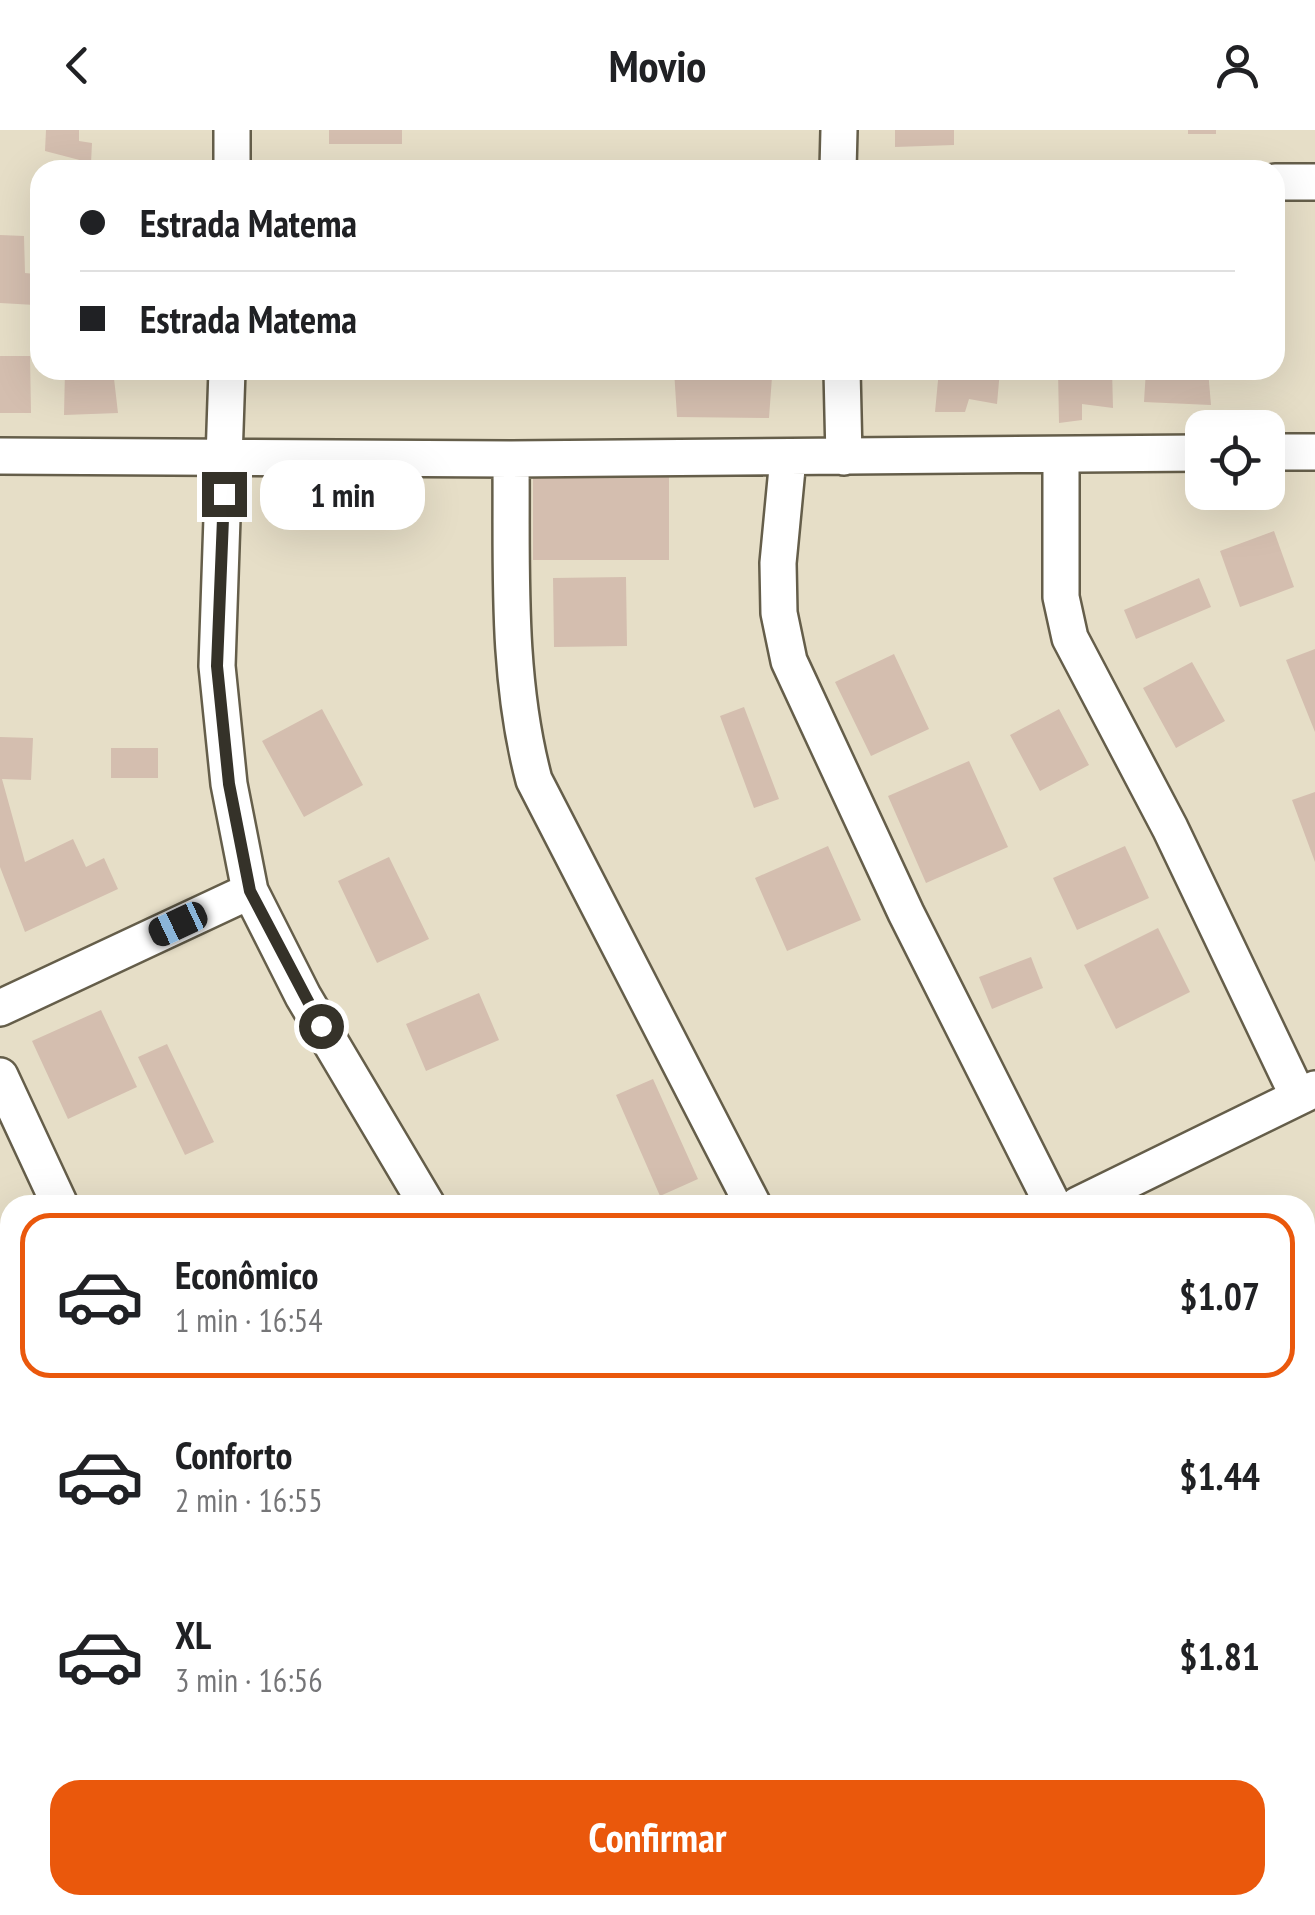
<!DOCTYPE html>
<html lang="pt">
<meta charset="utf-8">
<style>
:root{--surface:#fff;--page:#f2f2f2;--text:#202124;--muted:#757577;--line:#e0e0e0;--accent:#ea580c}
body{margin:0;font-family:"PT Sans Narrow",sans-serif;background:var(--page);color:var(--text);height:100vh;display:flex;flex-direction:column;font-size:38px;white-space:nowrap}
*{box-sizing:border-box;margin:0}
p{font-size:32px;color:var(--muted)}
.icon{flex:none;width:55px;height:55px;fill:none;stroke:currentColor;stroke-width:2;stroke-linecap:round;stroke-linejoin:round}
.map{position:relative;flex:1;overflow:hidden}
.sheet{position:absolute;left:0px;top:1065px;width:1315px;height:720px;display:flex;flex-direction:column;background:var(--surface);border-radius:30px 30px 0 0;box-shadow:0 10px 40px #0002}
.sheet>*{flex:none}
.hud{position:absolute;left:30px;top:30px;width:1255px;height:220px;border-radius:30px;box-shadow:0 10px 40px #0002;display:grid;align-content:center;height:220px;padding:0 50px;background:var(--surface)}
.buttons{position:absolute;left:1185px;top:280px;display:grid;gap:20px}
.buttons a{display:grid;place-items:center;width:100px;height:100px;border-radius:20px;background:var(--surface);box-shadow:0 10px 40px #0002;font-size:50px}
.end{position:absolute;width:45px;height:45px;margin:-22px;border:12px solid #353229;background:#fff;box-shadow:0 0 0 5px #fff}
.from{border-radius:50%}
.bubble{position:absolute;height:70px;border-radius:30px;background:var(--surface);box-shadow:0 10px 40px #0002;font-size:32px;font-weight:600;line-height:70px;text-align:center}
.car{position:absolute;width:30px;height:60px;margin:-30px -15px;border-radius:12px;box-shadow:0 0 8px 2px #0007;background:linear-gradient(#222 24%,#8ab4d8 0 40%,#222 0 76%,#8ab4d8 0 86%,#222 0)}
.hud b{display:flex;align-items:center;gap:35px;height:95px;font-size:38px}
.hud b+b{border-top:2px solid var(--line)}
.hud i{width:25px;height:25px;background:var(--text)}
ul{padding:18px 0 0;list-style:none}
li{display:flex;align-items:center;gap:30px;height:165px;margin:0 20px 15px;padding:0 30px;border:5px solid transparent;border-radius:30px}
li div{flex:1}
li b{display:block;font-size:38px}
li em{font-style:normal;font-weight:600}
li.on{border-color:var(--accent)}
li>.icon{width:90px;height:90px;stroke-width:1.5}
.action{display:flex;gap:20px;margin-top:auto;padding:20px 50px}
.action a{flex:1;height:115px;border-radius:30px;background:var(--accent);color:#fff;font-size:40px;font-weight:600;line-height:115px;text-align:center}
header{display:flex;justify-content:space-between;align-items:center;height:130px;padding:0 50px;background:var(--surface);font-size:45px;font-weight:600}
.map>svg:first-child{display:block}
</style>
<header><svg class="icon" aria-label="back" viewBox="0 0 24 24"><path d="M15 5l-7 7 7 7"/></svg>Movio<svg class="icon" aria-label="person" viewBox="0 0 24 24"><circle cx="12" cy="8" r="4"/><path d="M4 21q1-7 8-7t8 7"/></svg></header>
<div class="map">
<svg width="1315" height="1785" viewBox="0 0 1315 1785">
<rect width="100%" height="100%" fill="#e6dec7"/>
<path fill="#d4beaf" d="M46,0H79V11L92,13L91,33L45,21Z
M329,0H402V14H329Z
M895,0H954V15L895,17Z
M1188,0H1216V4H1188Z
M1275,87H1281L1285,151L1275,152Z
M0,105L24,106L25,143L35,144V175L0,173Z
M0,226H30L31,283H0Z
M65,240H113L118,283L64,285Z
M674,240H746L772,247L769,288L677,287Z
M939,240H1000L997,274L969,269L965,282H935Z
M1058,240H1112L1113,278L1082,274V290L1059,293Z
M1146,240H1208L1211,275L1144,272Z
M669,344V430H533V345Z
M1274,401L1294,457L1240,477L1220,421Z
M626,447L627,516L554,517L553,448Z
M1199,448L1211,477L1136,509L1124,480Z
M1315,519V602L1286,530Z
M894,524L929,599L871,626L835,552Z
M1192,532L1225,591L1176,618L1143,558Z
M744,577L779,669L754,678L720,586Z
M322,579L363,655L304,687L262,611Z
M1059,579L1089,635L1040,661L1010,605Z
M0,607L33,608L31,650L2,649L25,732L73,709L86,737L104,728L118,759L25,802L0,737Z
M111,618H158V648H111Z
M969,631L1008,717L926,753L888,666Z
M1315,662V732L1292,670Z
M828,716L861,790L787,821L755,748Z
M1125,716L1149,768L1077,800L1053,748Z
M389,727L429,809L377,833L338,751Z
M1158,798L1190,862L1116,899L1084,835Z
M1031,827L1043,858L992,879L979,847Z
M479,863L499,910L426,941L406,894Z
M101,880L137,957L68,989L32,911Z
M167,914L214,1012L185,1025L138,927Z
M653,949L698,1049L660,1066L616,965Z
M40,1065L44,1075H17Z
M0,1353L10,1377V1427L1,1430Z
M1315,1567V1623L1310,1626L1305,1616V1571Z
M10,1743V1775H40L45,1785H0V1748Z
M712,1775H862L866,1785H689Z"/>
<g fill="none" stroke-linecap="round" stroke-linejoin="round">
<defs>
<path id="minor" d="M232,40V0
M838,40L839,0
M1275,52H1315
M227,240L217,536L229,654L250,761L303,866L427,1075
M842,240L844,327
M1268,322H1315
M1061,325V467L1070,508L1170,698L1298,966
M0,326L511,329L1202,323
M788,328L778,433L779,483L789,531L906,783L1053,1075
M511,329C512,436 506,545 534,650L753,1075
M0,878L250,761
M0,946L60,1075
M1078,1075L1315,959
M0,1609L10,1604
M1305,1659L1315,1679
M103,1775L107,1785
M667,1775L669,1785
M1009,1775L1014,1785
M1264,1785L1287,1775"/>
</defs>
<use href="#minor" stroke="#655e4a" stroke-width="40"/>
<use href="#minor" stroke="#fff" stroke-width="35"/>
</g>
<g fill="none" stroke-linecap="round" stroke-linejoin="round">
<path stroke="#353229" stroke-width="12" d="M224,364L217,536L229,654L250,761L321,896"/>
</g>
</svg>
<div class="buttons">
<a><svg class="icon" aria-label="locate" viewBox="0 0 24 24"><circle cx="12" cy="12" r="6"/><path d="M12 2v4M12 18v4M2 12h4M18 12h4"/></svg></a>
</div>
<i class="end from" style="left:321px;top:896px"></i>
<i class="end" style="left:224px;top:364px"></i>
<div class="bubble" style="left:260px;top:330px;width:165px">1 min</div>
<i class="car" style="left:178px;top:794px;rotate:245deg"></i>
<div class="hud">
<b><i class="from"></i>Estrada Matema</b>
<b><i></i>Estrada Matema</b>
</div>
<section class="sheet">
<ul>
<li class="on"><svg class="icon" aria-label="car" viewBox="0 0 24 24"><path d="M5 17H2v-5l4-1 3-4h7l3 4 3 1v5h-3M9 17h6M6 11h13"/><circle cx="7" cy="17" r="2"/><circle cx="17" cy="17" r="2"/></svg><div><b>Econômico</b><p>1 min · 16:54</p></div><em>$1.07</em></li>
<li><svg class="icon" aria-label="car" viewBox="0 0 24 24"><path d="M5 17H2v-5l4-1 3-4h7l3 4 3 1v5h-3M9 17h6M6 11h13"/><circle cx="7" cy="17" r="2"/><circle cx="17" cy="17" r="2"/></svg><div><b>Conforto</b><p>2 min · 16:55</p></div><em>$1.44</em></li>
<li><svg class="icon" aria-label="car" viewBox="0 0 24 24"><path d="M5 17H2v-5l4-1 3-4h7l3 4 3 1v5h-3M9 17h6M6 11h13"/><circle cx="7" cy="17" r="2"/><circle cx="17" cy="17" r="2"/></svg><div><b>XL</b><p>3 min · 16:56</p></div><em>$1.81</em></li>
</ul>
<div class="action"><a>Confirmar</a></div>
</section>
</div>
